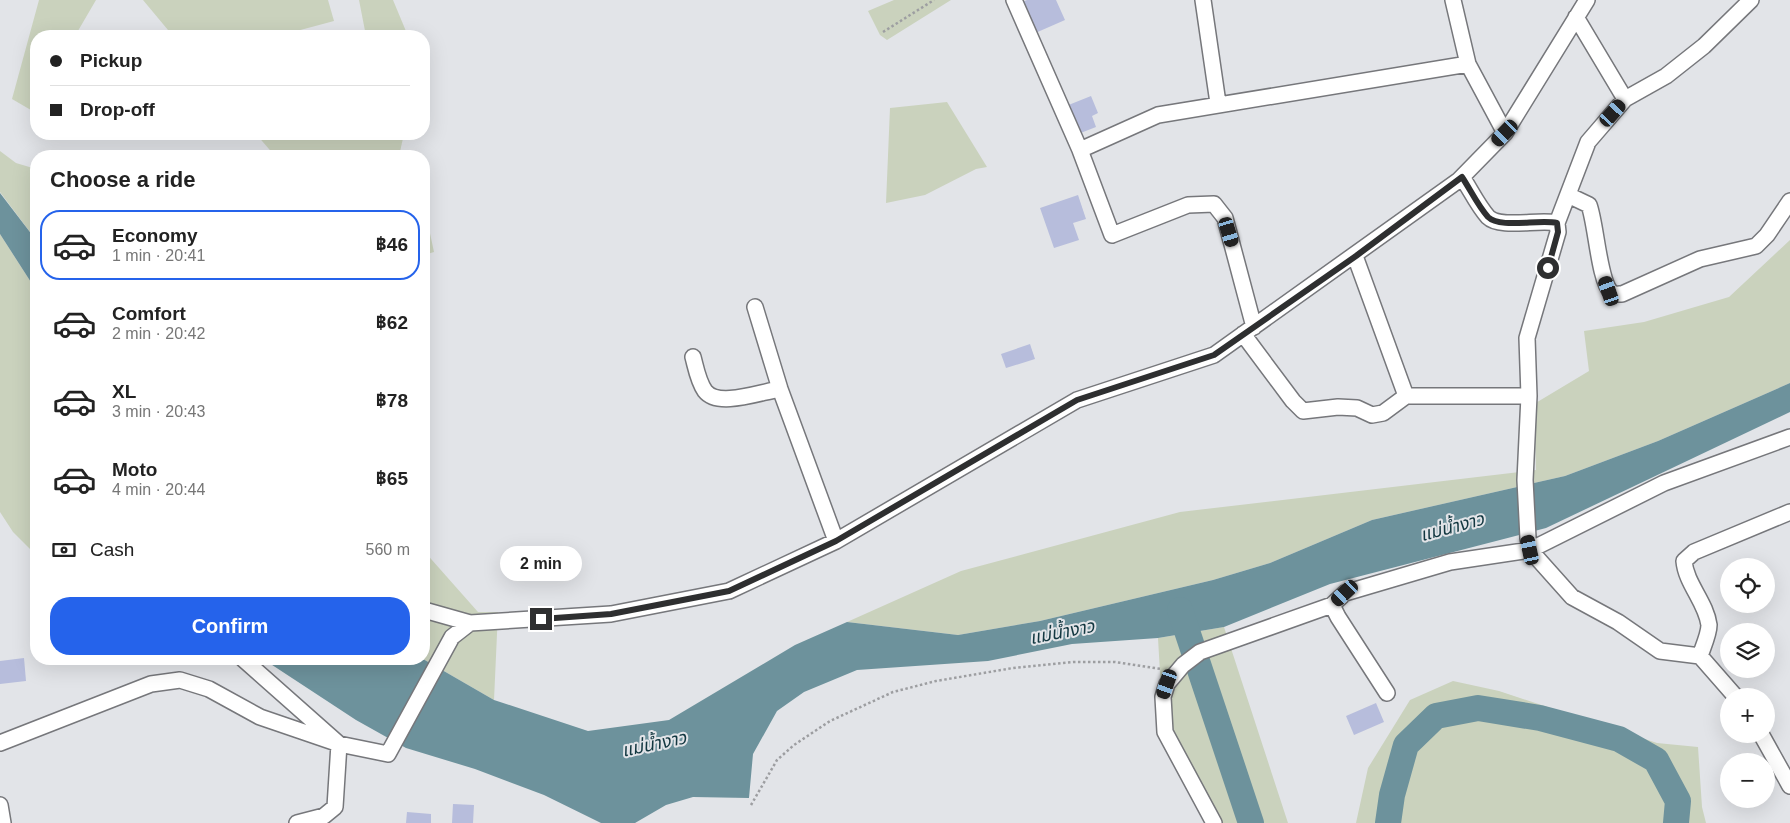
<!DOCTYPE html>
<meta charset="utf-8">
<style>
:root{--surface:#fff;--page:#f6f6f6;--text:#222;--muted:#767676;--line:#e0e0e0;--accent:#2563eb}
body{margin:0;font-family:Helvetica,"Noto Sans Thai",sans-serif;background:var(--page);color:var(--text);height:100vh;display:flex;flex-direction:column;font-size:19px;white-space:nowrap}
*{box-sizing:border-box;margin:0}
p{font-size:16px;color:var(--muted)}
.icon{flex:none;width:28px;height:28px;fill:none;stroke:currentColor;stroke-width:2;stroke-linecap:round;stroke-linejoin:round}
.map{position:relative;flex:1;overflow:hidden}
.drawer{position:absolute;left:30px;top:150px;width:400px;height:515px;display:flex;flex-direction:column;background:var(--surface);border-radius:20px;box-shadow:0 5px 20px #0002}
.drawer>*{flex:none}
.banner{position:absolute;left:30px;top:30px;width:400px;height:110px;border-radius:20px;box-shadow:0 5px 20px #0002;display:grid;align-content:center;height:110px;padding:0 20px;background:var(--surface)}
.fabs{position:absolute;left:1720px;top:558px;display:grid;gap:10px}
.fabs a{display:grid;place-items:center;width:55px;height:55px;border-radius:50%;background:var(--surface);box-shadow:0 5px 20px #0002;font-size:25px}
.end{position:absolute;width:22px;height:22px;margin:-11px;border:6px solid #2e2f30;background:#fff;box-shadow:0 0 0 2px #fff}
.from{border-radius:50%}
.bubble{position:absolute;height:35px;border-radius:18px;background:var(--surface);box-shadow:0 5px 20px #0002;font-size:16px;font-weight:800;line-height:35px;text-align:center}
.car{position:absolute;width:15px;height:30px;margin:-15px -8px;border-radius:6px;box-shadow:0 0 4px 1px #0007;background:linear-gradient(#222 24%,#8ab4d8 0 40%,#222 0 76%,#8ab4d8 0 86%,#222 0)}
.banner b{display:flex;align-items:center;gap:18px;height:48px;font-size:19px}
.banner b+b{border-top:1px solid var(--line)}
.banner i{width:12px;height:12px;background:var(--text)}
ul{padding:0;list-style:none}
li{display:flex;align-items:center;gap:15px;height:70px;margin:0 10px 8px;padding:0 10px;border:2px solid transparent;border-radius:20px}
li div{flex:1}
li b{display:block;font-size:19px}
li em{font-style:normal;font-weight:800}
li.active{border-color:var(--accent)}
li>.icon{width:45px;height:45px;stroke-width:1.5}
h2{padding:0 20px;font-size:22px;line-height:60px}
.pay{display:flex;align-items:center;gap:12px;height:55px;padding:0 20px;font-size:19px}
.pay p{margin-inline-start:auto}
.button{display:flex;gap:10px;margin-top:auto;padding:10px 20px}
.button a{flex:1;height:58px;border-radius:20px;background:var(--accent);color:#fff;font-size:20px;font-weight:800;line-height:58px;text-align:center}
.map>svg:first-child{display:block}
</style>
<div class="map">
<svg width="1790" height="823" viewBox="0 0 1790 823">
<rect width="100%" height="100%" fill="#e2e4e8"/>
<path fill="#cad2bd" d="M39,0H96L75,36H36V113L12,99Z
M143,0H328L334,21L278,36H173Z
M359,0H393L408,36H366Z
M894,0H951L887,40L880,35L868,11Z
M947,102L987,167L976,169L925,195L886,203L890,108Z
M256,134H404L399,156H275Z
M0,151L16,163L36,169V240L0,192Z
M424,205L434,252L424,255Z
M0,234L36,290V555L13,532L0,512Z
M1790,240V383L1658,441L1565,476L1372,520L1270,563L1213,580L1040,621L958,635L847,622L961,571L1180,512L1536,470L1534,404L1589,371L1584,331L1644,322L1729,297Z
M424,551L478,612H498L494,700L423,659Z
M1224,627L1288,823H1209L1164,743L1158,638Z
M1453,681L1499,691L1657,743L1698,747L1702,807L1706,823H1356L1368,768L1410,700Z"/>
<path fill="#6d929c" d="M0,193L36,240V290L0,234Z
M1790,383V412L1546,528L1330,584L1224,627L1158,638L1072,644L988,661L857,670L804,692L777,711L753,754L749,798L693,797L666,805L635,823H601L544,795L475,769L406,748L356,720L263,659H423L494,700L588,731L669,720L795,645L847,622L958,635L1040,621L1213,580L1270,563L1372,520L1565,476L1658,441Z"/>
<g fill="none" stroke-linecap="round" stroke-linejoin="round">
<path stroke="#6d929c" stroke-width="26" d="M1180,610L1251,823
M1388,823L1392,795L1406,745L1436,716L1478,708L1540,718L1619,739L1656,760L1678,801L1676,823"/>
</g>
<path fill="#b7bddc" d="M1027,0H1056L1065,20L1033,34L1020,3Z
M1091,96L1098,113L1092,116L1096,127L1078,134L1066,106Z
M1078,195L1086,219L1073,223L1079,240L1054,248L1040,208Z
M1030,344L1035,359L1006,368L1001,354Z
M24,658L26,681L0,684V661Z
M1376,703L1384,722L1354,735L1346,716Z
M453,804L474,805L473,823H452Z
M407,812L431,814V823H406Z"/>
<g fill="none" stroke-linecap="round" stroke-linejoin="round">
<defs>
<path id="minor" d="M1014,0L1080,150L1112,235L1188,205L1214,204L1225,218L1254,327
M1203,0L1218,103
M1453,0L1468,64L1505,133
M1576,17L1625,99
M1080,150L1158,115L1468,64
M1462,177C1470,189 1478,206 1488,217C1500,229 1539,219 1557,223
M1568,195L1589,205C1596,223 1599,281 1611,292C1614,295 1618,294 1622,294L1700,259L1756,246L1767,235L1790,201
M755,307L780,389L836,541
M1243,334L1293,401L1303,411L1338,407L1357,408L1372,415L1383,413L1406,396L1355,256
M693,357C696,368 698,381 705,391C718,408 760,392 780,389
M1406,396H1529
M1332,605L1338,617L1387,693
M424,610L470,623
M1700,656C1703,647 1709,634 1709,625C1706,602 1686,584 1684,561L1694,552L1790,512
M243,659L339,744L335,807L324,816L297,823
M1735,696L1700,656L1660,651L1618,622L1572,597L1530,550L1528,538L1525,480L1529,396L1527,338L1558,232L1557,223L1588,142L1625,99L1666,76L1704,46L1751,0
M1761,734L1790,786
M0,743L151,684L180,680L209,689L260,717L339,744L388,754L452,637L470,623L611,614L729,591L836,541L1077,400L1214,355L1459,180L1505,133L1587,0
M0,805L3,823
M1214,823L1165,732L1163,697L1167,684L1183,665L1200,652L1332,605L1345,593L1450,562L1530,550L1664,483L1790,437"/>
</defs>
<use href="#minor" stroke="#76777b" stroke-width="18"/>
<path stroke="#9d9ea1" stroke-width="2.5" stroke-dasharray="2.5 2.5" stroke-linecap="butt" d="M883,32L934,0
M751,805L777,760L794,745L830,721L893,692L936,681L1013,668L1073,662H1115L1161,669"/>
<use href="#minor" stroke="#fff" stroke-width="15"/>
</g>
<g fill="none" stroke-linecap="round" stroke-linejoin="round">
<path stroke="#2e2f30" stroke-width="6" d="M541,619L611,614L729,591L836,541L1077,400L1214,355L1356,256L1462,177C1470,189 1478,206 1488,217C1500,229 1539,219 1557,223L1558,232L1548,268"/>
</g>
<g text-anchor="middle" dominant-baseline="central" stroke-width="4" stroke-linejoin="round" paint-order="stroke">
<g font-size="18" font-style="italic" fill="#123740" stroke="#e2e4e8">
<text transform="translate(1452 527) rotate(-15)">แม่น้ำงาว</text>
<text transform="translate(1062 632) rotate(-11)">แม่น้ำงาว</text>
<text transform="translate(654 744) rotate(-12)">แม่น้ำงาว</text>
</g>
</g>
</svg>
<div class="fabs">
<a><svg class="icon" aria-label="locate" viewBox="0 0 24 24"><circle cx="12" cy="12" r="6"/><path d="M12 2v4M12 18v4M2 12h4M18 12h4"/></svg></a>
<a><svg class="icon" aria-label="layers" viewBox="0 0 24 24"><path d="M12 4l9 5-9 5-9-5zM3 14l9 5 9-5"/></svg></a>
<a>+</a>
<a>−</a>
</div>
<i class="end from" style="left:1548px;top:268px"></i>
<i class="end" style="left:541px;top:619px"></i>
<div class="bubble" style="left:500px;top:546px;width:82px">2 min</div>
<i class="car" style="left:1613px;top:113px;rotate:42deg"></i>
<i class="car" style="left:1505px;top:133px;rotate:224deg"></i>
<i class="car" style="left:1229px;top:232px;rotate:163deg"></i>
<i class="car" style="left:1609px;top:291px;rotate:341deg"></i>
<i class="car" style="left:1530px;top:550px;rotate:348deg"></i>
<i class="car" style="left:1345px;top:593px;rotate:227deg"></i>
<i class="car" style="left:1167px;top:684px;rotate:199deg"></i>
<div class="banner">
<b><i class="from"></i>Pickup</b>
<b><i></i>Drop-off</b>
</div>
<section class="drawer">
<h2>Choose a ride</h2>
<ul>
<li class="active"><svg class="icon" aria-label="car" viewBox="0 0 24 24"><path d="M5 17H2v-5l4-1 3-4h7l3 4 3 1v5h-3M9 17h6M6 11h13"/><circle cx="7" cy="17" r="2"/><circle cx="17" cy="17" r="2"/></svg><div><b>Economy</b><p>1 min · 20:41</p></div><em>฿46</em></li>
<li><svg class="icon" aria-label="car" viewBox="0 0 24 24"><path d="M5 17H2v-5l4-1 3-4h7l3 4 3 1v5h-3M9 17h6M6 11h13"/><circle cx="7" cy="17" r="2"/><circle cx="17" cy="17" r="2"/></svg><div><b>Comfort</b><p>2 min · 20:42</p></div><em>฿62</em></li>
<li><svg class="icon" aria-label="car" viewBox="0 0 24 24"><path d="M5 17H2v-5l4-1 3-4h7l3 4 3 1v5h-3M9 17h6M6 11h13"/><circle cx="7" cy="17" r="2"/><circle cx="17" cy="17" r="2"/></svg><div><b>XL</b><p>3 min · 20:43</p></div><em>฿78</em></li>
<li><svg class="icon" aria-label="car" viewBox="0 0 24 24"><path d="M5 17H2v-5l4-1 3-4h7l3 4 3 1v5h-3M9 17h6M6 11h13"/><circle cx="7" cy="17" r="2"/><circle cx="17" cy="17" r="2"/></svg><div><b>Moto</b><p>4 min · 20:44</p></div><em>฿65</em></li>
</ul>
<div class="pay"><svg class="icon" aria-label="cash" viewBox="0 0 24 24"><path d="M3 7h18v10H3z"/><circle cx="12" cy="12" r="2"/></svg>Cash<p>560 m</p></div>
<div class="button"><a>Confirm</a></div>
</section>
</div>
